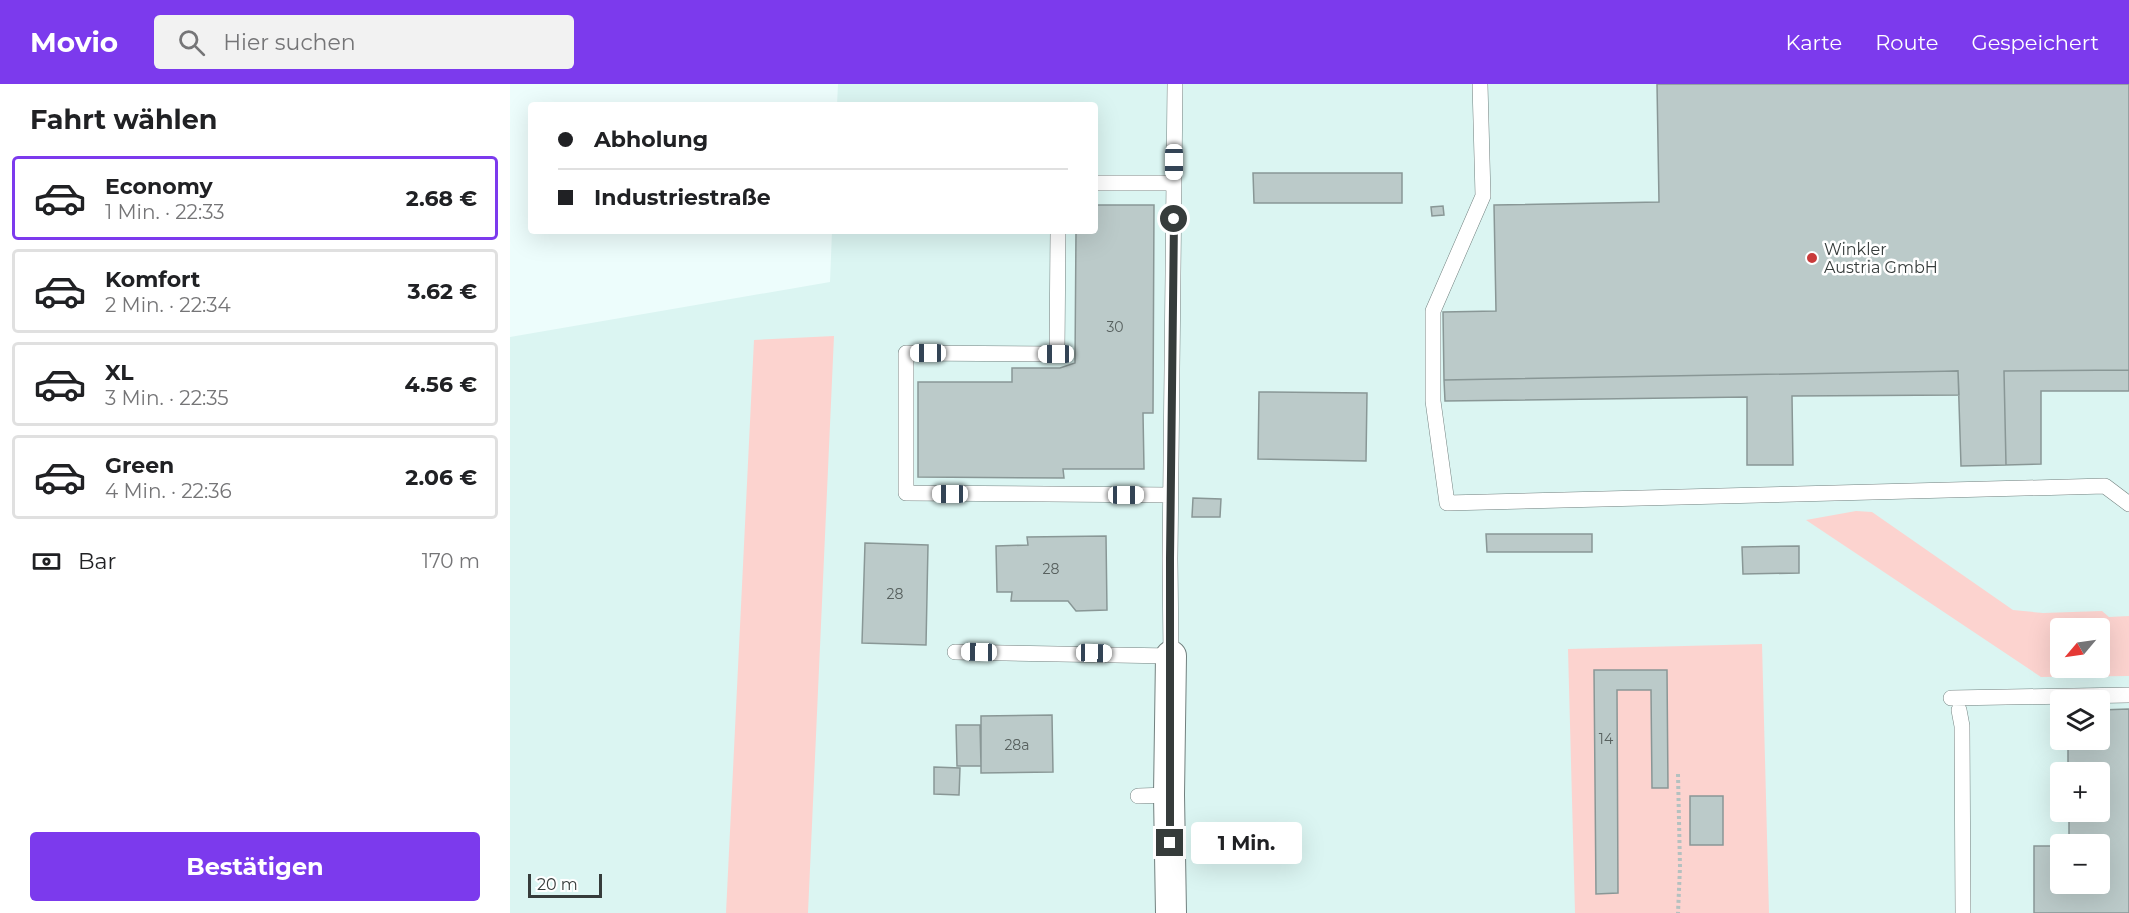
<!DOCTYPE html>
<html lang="de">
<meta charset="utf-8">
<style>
:root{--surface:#fff;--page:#f2f2f2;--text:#202124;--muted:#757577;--line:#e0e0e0;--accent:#7c3aed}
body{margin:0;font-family:Montserrat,sans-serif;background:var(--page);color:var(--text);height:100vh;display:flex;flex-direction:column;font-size:22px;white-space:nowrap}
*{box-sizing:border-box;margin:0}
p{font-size:20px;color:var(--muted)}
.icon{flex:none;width:33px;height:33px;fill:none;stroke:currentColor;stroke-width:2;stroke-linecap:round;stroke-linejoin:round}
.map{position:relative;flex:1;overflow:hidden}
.side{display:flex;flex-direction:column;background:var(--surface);width:510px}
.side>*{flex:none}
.guide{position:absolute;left:18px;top:18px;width:570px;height:132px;border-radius:6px;box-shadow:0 6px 24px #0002;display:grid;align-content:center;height:132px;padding:0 30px;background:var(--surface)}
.needle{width:39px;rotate:241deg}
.buttons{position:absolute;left:1540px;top:534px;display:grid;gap:12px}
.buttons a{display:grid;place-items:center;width:60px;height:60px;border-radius:6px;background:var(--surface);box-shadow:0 6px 24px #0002;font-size:30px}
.scale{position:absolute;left:18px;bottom:15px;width:74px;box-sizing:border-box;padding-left:6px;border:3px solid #363c3b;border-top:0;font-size:16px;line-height:21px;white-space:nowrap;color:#363c3b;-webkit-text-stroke:4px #fff;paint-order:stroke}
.end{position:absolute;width:27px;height:27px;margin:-14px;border:8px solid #363c3b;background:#fff;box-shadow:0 0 0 3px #fff}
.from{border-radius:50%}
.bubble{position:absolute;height:42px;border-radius:6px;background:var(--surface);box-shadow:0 6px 24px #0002;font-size:20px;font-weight:700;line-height:42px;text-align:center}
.car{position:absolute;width:18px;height:36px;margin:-18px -9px;border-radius:8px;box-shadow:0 0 4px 2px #0007;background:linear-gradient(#fff 24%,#345 0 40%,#fff 0 76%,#345 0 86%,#fff 0)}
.guide b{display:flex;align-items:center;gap:21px;height:57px;font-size:22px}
.guide b+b{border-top:2px solid var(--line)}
.guide i{width:15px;height:15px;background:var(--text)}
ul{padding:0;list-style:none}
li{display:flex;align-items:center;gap:18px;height:84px;margin:0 12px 9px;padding:0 18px;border:3px solid var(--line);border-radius:6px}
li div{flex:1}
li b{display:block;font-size:22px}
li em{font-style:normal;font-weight:700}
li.active{border-color:var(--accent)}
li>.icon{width:54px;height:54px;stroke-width:1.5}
h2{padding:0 30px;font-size:27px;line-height:72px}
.pay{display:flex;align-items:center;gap:15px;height:66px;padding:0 30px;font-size:22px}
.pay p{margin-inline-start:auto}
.primary-button{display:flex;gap:12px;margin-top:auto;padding:12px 30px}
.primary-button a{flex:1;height:69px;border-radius:6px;background:var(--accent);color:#fff;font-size:24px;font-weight:700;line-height:69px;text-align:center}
header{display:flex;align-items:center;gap:36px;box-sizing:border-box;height:84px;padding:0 30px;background:var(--accent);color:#fff}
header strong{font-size:28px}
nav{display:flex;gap:33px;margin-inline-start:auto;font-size:21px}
.search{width:420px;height:54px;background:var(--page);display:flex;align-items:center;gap:15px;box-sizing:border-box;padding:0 21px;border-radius:6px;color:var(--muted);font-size:22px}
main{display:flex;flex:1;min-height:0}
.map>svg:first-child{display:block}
</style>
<header>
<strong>Movio</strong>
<div class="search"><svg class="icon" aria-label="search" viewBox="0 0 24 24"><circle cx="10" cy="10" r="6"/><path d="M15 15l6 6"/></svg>Hier suchen</div>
<nav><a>Karte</a><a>Route</a><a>Gespeichert</a></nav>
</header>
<main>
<section class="side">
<h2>Fahrt wählen</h2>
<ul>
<li class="active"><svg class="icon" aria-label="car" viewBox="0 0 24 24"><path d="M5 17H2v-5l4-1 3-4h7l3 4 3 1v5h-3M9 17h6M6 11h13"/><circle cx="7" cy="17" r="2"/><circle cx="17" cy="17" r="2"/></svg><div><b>Economy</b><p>1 Min. · 22:33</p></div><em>2.68 €</em></li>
<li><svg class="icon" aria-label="car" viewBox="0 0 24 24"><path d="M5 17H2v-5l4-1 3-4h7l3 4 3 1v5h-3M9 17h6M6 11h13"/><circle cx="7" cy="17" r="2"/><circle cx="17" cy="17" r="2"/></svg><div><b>Komfort</b><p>2 Min. · 22:34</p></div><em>3.62 €</em></li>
<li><svg class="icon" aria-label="car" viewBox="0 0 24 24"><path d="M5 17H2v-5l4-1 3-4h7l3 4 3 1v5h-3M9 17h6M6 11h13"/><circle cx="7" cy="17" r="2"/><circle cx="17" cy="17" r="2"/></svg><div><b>XL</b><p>3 Min. · 22:35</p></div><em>4.56 €</em></li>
<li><svg class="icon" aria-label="car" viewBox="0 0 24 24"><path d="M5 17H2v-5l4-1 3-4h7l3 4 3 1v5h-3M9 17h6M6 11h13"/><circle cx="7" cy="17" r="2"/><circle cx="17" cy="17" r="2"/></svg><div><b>Green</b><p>4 Min. · 22:36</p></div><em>2.06 €</em></li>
</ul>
<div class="pay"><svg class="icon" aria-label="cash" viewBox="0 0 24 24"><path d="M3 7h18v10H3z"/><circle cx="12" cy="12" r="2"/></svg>Bar<p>170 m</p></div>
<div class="primary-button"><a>Bestätigen</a></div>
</section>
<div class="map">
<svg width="1619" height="829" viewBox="0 0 1619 829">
<rect width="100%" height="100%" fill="#edfdfc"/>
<path fill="#dbf5f2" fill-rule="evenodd" d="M328,0H1619V829H0V253L320,198L322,147H585V21H327ZM1551,544H1590V584H1551ZM1551,616H1590V656H1551ZM1551,688H1590V728H1551ZM1551,760H1590V800H1551Z"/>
<path fill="#fcd3cf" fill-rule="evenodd" d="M324,252L298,829H216L244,256Z
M1346,427L1362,428L1503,526L1533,529L1592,527L1599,533L1619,532V592L1531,593L1296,436ZM1551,544H1590V584H1551Z
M1252,560L1259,829H1065L1058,565Z"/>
<path fill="#bbcac9" stroke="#899796" stroke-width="1.5" d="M1147,0H1619V286L1494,287L1496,381L1451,382L1448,287L934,296L933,228L986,227L984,121L1149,118Z
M743,89H892V119H744Z
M585,121H644L643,329H633L634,385H553L554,394L408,393V298H502V284H550L565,279L566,147H585Z
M933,122L934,131L922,132L921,123Z
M1619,286V307H1531V380L1496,381L1494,287Z
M1448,287L1449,311L1282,312L1283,381H1237V313L935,317L934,296Z
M749,308L857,309L856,377L748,375Z
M683,414L711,415L710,433H682Z
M976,450H1082V468H977Z
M596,452L597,526L566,527L558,517H501L502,508H487L486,462L518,461L517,453Z
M355,459L418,461L416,561L352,559Z
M1289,462V489L1233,490L1232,463Z
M1084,586H1157L1158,704H1142L1141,606H1107L1108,809L1086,810Z
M1619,625V829H1524V762H1551V800H1590V760H1559V728H1590V688H1558V656H1590V626Z
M542,631L543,688L471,689V632Z
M446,641H470L471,682H447Z
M424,683L450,684L449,711L424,710Z
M1180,712H1213V761H1180Z"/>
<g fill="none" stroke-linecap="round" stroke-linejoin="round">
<defs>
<path id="service" d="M970,0L973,112L923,227V317L937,419L1595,402L1619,420
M585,99H664
M548,147L547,270L396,269V409L660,411
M445,568L661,572L660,475L665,0
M1441,614L1619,611
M1449,626L1452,642L1453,829
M628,712L659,711"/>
<path id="minor" d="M661,829L659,711L661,572"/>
</defs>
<use href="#service" stroke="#72807f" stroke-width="16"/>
<use href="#minor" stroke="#72807f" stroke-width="32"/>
<path stroke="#b4c1c0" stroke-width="4" stroke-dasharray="3 3" stroke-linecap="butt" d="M1168,690L1170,783L1168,829"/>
<use href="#service" stroke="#fff" stroke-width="15"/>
<use href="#minor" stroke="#fff" stroke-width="30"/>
</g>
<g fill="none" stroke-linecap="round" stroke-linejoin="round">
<path stroke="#363c3b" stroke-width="8" d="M660,759V475L664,135"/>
</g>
<circle fill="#c93b3b" stroke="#fff" stroke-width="2" cx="1302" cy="174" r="6"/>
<g text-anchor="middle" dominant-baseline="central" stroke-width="5" stroke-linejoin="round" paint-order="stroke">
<g font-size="14" fill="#57605e">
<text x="605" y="243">30</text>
<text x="541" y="485">28</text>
<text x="385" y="510">28</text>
<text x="1096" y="655">14</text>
<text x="507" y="661">28a</text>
</g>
<g font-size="16" fill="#363c3b" stroke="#fff" text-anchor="start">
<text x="1314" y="165">Winkler<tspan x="1314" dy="18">Austria GmbH</tspan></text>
</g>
</g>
</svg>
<div class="buttons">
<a><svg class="needle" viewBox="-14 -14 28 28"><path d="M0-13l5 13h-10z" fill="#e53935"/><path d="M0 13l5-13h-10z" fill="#757577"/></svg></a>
<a><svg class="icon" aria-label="layers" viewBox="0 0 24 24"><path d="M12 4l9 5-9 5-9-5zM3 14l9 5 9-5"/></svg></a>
<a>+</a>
<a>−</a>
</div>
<div class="scale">20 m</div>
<i class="end from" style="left:664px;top:135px"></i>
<i class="end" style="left:660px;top:759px"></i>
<div class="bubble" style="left:681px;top:738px;width:111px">1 Min.</div>
<i class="car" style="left:664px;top:78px;rotate:180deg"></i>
<i class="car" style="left:418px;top:269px;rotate:270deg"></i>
<i class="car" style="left:546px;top:270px;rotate:270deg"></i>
<i class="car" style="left:440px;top:410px;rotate:270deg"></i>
<i class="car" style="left:616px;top:411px;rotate:90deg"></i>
<i class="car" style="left:469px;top:568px;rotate:271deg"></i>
<i class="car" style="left:584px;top:569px;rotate:91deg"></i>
<div class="guide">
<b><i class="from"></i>Abholung</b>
<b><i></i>Industriestraße</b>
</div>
</div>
</main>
